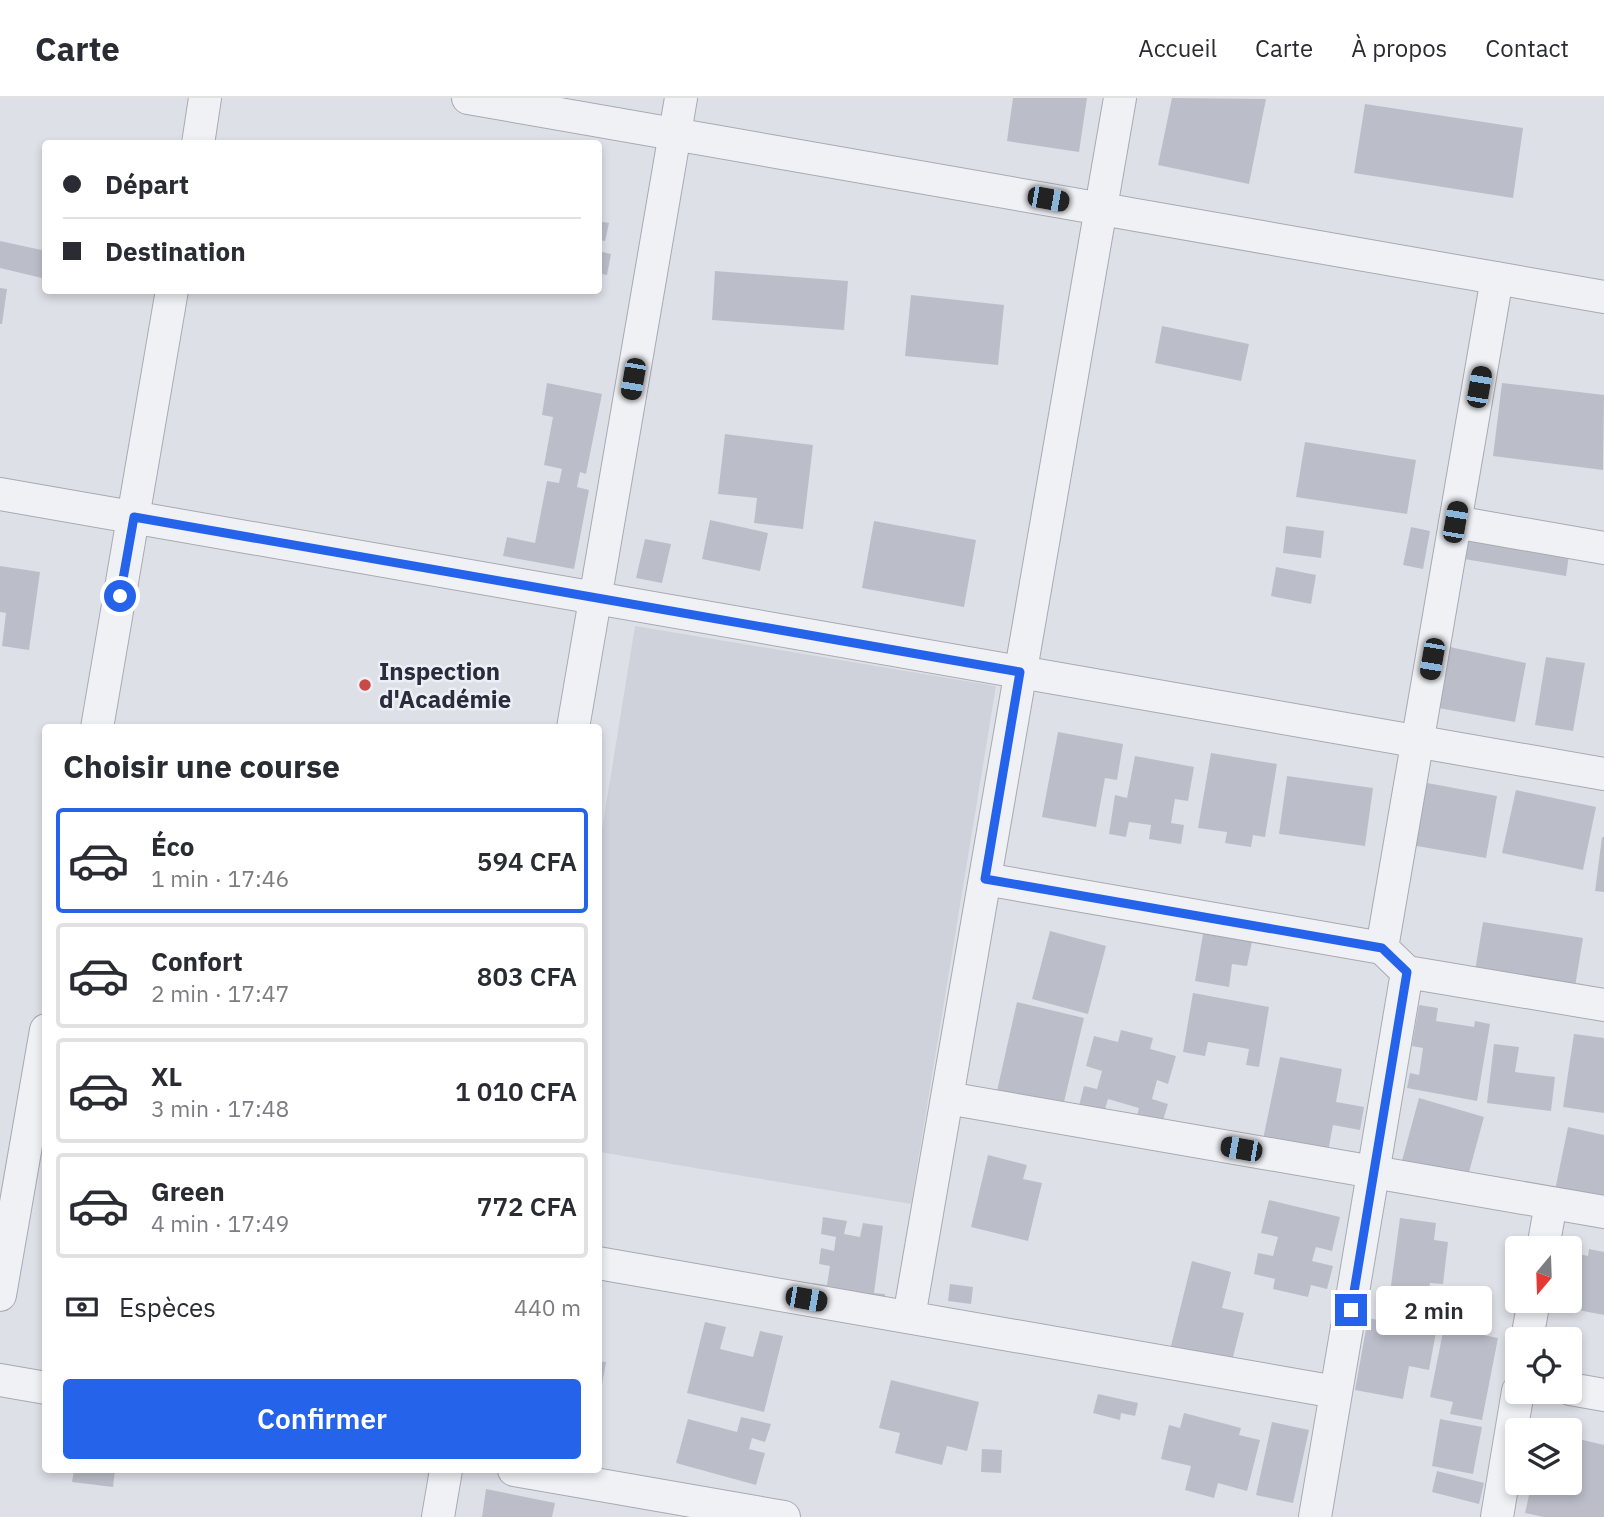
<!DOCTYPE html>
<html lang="fr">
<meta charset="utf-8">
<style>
:root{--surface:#fff;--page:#f2f2f3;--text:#2b2b33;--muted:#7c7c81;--line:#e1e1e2;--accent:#2563eb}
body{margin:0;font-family:"IBM Plex Sans",sans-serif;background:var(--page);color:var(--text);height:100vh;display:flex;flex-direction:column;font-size:26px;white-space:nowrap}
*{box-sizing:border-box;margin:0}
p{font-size:23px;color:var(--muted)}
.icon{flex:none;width:38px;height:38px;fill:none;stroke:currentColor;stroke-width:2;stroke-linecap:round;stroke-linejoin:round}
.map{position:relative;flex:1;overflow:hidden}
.drawer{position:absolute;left:42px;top:626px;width:560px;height:749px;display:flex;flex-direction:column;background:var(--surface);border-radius:7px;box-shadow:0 4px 10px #0003}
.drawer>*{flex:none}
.hud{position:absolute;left:42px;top:42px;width:560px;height:154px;border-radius:7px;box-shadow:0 4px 10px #0003;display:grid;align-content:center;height:154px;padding:0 21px;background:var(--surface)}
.needle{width:46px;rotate:199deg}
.tools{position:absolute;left:1505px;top:1138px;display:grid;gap:14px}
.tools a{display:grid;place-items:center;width:77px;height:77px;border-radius:7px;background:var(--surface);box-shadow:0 4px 10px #0003;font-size:35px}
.end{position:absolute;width:32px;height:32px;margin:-16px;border:9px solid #2563eb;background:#fff;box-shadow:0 0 0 4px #fff}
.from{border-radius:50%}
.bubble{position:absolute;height:49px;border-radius:7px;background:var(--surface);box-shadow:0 4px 10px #0003;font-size:23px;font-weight:600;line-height:49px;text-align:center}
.car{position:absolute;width:21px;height:42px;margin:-21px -10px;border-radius:9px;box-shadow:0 0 5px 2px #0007;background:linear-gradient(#222 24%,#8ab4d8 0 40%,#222 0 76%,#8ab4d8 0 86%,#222 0)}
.hud b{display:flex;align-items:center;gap:24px;height:66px;font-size:26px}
.hud b+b{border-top:2px solid var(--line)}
.hud i{width:18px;height:18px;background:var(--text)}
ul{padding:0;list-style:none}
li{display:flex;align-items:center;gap:21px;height:105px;margin:0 14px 10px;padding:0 7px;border:4px solid var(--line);border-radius:7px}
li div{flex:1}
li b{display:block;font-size:26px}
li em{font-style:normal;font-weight:600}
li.selected{border-color:var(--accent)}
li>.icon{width:63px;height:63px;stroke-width:1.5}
h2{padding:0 21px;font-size:32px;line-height:84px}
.pay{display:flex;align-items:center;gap:18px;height:77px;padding:0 21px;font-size:26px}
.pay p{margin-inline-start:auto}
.cta{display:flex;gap:14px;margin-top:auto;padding:14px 21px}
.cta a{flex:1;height:80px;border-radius:7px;background:var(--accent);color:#fff;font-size:28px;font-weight:600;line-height:80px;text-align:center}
header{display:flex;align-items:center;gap:42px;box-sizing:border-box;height:98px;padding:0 35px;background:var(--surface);border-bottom:2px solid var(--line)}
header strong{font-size:33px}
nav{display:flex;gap:38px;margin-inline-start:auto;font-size:24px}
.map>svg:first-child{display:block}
</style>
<header>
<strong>Carte</strong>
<nav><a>Accueil</a><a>Carte</a><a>À propos</a><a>Contact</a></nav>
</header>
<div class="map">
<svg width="1604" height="1419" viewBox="0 0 1604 1419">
<rect width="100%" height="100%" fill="#dee0e7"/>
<path fill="#d0d2db" d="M635,528L996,588L911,1106L599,1054V750Z"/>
<path fill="#bbbec9" d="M1013,0H1087L1079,54L1007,43Z
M1172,0L1266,1L1249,86L1158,67Z
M1365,6L1523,30L1513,100L1354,75Z
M598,123L609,125L605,143L598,142Z
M0,143L46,153V181L0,170Z
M598,153L611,156L607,177L598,175Z
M715,173L848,183L844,232L712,222Z
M0,190L7,191L2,226H0Z
M911,197L1004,207L998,267L905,258Z
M1162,228L1249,246L1241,283L1155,265Z
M547,285L602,296L586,376L580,374L577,389L589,392L574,471L503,458L507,439L535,445L547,383L559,385L562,371L544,367L553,319L542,317Z
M1502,285L1604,297L1603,372L1493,358Z
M725,336L813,347L803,431L754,425L757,400L718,396Z
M1305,344L1416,362L1407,416L1296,399Z
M710,422L768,435L760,473L702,461Z
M874,423L976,442L964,509L862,490Z
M1464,426L1571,443L1566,478L1458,460Z
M1286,428L1324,433L1321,460L1283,455Z
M1411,429L1430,433L1423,471L1403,467Z
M645,441L671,446L662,485L636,480Z
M0,468L40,474L29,552L2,548L6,515L0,514Z
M1276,469L1316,477L1311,506L1271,498Z
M1445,548L1526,565L1515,624L1433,609Z
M1546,559L1585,565L1573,633L1535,627Z
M1058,634L1123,646L1117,682L1105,680L1096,729L1042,719Z
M1211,655L1277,666L1265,739L1253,737L1251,749L1225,745L1227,734L1198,730Z
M1135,658L1194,669L1188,703L1175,701L1171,725L1184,727L1181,746L1149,741L1151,727L1129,724L1126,739L1109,736L1115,697L1127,700Z
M1287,678L1373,690L1365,748L1279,736Z
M1422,684L1497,698L1486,760L1411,747Z
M1516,692L1596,709L1583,772L1502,755Z
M1602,739H1604V794L1595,793Z
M1483,824L1583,840L1574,895L1474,879Z
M1050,833L1106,848L1088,916L1032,901Z
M1203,836L1252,844L1247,868L1232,866L1229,889L1195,883Z
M1193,895L1269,909L1259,969L1246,967L1249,951L1208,944L1205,958L1183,954Z
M1017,904L1084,920L1063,1008L997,993Z
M1419,907L1438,910L1436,923L1474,929L1475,923L1490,926L1477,1003L1407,990L1410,975L1419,977L1423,950L1412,948Z
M1121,932L1153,940L1150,951L1176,958L1168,986L1157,982L1152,1001L1168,1006L1160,1032L1135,1026L1139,1010L1108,1001L1104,1015L1079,1008L1084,988L1097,991L1102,973L1086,968L1094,938L1118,944Z
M1574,936L1604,940V1015L1563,1009Z
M1494,946L1519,949L1515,974L1555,979L1551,1013L1487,1005Z
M1280,959L1342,971L1336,1004L1364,1009L1360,1032L1333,1027L1327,1059L1262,1046Z
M1419,1000L1484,1019L1465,1089L1400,1070Z
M1568,1029L1604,1037V1108L1554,1097Z
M988,1057L1027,1067L1023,1081L1042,1085L1028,1143L971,1129Z
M1269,1102L1340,1119L1332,1153L1316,1149L1312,1163L1333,1168L1327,1191L1311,1187L1308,1199L1273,1191L1275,1181L1254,1176L1258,1155L1273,1158L1278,1139L1261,1135Z
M823,1119L847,1123L844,1136L860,1139L863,1125L883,1128L874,1195L885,1196L883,1214L811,1204L813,1185L827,1187L830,1168L819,1166L821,1150L834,1153L836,1139L821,1136Z
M1400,1120L1436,1125L1434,1142L1448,1144L1443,1186L1430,1185L1426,1215L1388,1210Z
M1589,1151L1604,1154V1217L1557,1208L1558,1202H1570V1199H1572L1575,1187L1570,1185L1571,1154L1588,1158Z
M1192,1163L1231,1174L1222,1210L1244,1215L1231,1267L1170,1252Z
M950,1186L973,1189L971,1206L948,1203Z
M1368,1220L1436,1234L1429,1272L1409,1268L1403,1301L1355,1292Z
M705,1224L726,1229L720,1251L753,1259L760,1233L783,1238L764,1314L687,1295Z
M1444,1229L1498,1240L1482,1322L1450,1316L1453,1304L1430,1299Z
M598,1263L606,1264L600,1298L598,1297Z
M891,1282L979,1304L967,1353L947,1348L942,1367L895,1355L900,1335L879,1330Z
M1098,1296L1138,1305L1135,1318L1121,1315L1120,1322L1093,1315Z
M1184,1315L1241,1330L1239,1337L1260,1342L1247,1393L1218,1385L1214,1400L1185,1392L1191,1368L1161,1361L1169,1327L1180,1330Z
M741,1319L771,1326L765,1344L752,1340L749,1351L765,1355L756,1387L676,1365L688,1321L737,1334Z
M1440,1321L1482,1329L1473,1376L1432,1368Z
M1272,1324L1309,1332L1293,1405L1256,1397Z
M1570,1339L1604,1347V1419H1544L1525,1415L1532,1384H1570Z
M982,1351L1002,1352L1001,1375L981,1374Z
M74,1372H115L113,1389L72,1384Z
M1437,1373L1484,1385L1479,1406L1432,1394Z
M486,1391L555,1405L552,1419H482Z"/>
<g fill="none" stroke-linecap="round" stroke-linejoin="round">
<defs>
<path id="minor" d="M468,0L1604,199
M198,46L205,0
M0,396L1604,676
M1455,424L1604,450
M97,630L172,192
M573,630L681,0
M985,781L1382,850L1407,874L1604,907
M1382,850L1497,180
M947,1000L1604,1114
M1543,1150L1551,1105
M598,1165L1336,1294
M0,1197L46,932
M909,1219L1120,0
M1527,1241L1534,1202
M0,1282L46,1290
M1570,1291L1604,1297
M514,1372L784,1419
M438,1419L446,1372
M1315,1419L1407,874
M1497,1419L1518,1293"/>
</defs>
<use href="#minor" stroke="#a7aab4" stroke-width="34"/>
<use href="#minor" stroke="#f0f1f5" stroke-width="32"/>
</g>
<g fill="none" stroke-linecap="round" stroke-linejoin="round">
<path stroke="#2563eb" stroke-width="9" d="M120,498L134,419L1020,574L985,781L1382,850L1407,874L1351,1212"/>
</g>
<circle fill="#c74948" stroke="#edeff4" stroke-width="2.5" cx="365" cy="587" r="7"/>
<g text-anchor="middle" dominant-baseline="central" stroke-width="5" stroke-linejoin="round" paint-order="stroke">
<g font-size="24" font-weight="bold" fill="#282c3c" stroke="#edeff4" text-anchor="start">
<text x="379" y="573">Inspection<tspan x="379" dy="28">d'Académie</tspan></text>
</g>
</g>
</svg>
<div class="tools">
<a><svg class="needle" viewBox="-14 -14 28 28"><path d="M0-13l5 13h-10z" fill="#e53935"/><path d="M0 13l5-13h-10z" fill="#7c7c81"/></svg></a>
<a><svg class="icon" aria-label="locate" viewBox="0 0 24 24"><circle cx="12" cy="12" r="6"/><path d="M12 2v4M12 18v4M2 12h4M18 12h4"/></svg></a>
<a><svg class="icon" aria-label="layers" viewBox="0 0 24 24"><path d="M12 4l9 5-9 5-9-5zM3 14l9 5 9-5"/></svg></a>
</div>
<i class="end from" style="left:120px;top:498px"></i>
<i class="end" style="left:1351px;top:1212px"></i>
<div class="bubble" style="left:1376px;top:1188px;width:116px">2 min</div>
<i class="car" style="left:1048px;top:101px;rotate:100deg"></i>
<i class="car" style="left:633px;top:281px;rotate:190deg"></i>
<i class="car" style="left:1479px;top:289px;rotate:10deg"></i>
<i class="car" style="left:1455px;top:424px;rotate:10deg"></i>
<i class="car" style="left:1432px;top:561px;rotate:190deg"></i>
<i class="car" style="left:1241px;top:1051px;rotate:280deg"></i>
<i class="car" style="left:806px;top:1201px;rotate:100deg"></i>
<div class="hud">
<b><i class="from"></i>Départ</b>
<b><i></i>Destination</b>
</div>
<section class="drawer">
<h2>Choisir une course</h2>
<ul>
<li class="selected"><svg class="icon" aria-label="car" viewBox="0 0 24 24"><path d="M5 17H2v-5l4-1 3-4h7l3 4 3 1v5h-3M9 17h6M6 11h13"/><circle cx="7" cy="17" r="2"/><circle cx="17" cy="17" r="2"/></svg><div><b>Éco</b><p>1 min · 17:46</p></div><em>594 CFA</em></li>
<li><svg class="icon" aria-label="car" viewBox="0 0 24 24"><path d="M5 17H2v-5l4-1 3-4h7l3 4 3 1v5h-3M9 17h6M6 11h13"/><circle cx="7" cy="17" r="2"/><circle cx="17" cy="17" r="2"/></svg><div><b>Confort</b><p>2 min · 17:47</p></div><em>803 CFA</em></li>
<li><svg class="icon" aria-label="car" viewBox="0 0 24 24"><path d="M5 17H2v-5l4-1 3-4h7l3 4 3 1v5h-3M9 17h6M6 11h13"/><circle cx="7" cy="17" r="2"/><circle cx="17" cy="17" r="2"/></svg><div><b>XL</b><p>3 min · 17:48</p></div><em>1 010 CFA</em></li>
<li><svg class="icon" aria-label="car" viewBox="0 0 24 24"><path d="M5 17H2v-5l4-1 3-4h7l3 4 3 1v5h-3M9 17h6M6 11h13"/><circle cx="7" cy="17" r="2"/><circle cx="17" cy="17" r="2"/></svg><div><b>Green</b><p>4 min · 17:49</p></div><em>772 CFA</em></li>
</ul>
<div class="pay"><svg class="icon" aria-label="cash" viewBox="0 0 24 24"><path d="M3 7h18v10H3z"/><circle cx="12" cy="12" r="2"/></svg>Espèces<p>440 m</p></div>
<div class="cta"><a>Confirmer</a></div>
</section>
</div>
